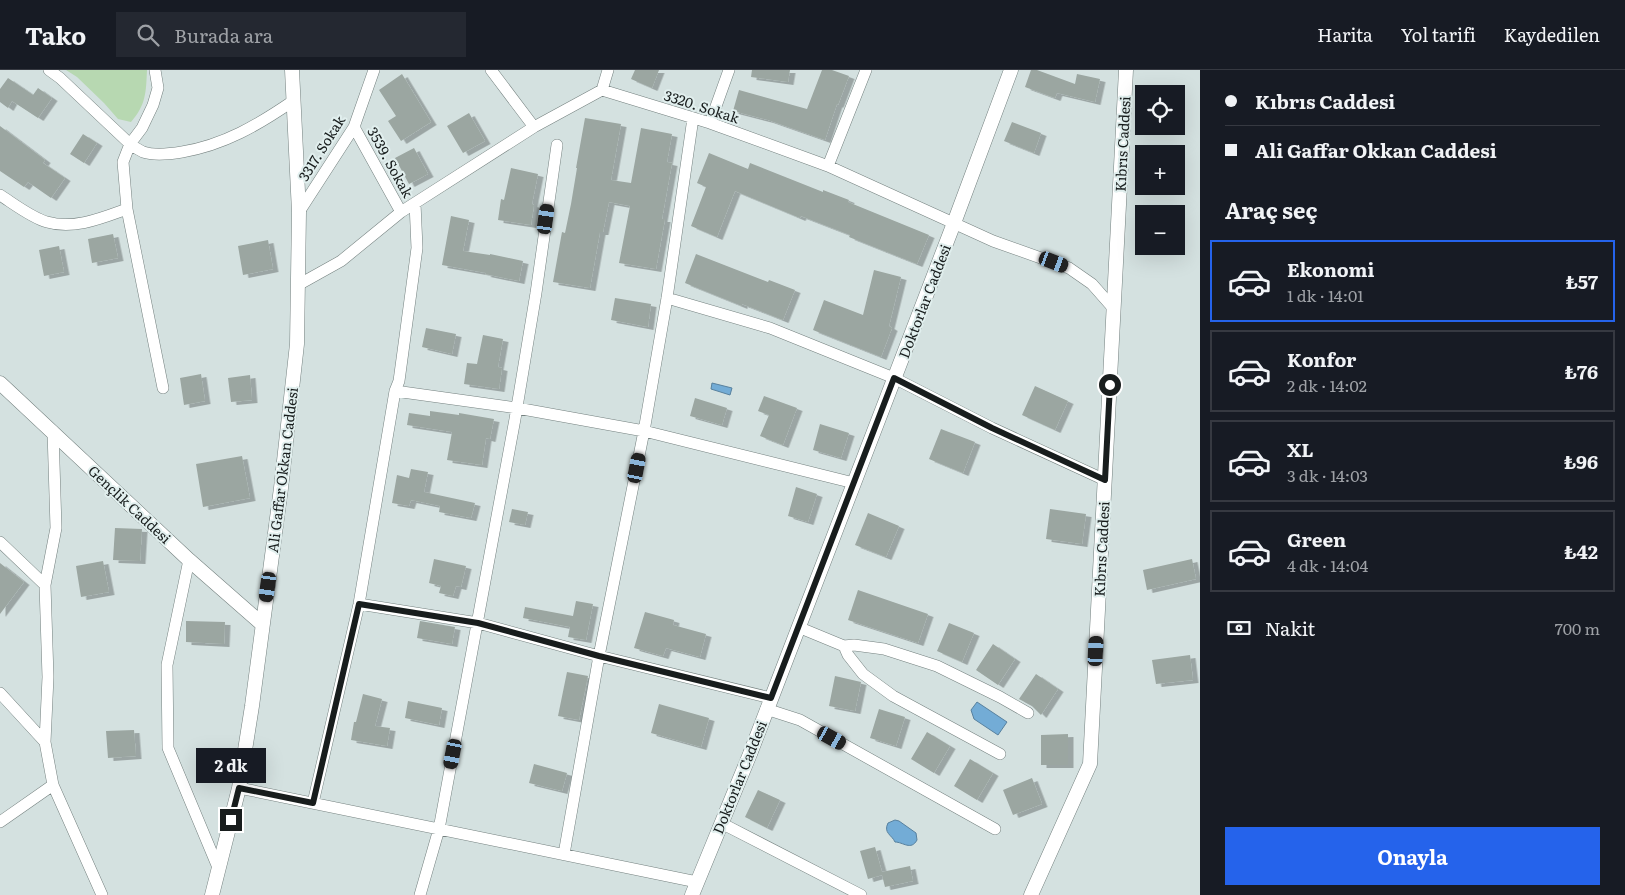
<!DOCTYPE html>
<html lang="tr">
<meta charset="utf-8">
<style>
:root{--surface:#171b24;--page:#242831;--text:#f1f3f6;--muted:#9ea1a6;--line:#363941;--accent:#2563eb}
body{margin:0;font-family:Literata,serif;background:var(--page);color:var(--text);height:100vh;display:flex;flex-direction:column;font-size:19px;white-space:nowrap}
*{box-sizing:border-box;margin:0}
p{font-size:16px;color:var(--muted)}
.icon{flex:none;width:28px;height:28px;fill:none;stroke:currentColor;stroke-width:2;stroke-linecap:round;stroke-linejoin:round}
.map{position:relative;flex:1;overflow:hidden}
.side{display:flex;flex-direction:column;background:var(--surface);width:425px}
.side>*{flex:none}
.top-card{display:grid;align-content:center;height:110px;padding:0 25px;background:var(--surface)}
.buttons{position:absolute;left:1135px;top:15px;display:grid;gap:10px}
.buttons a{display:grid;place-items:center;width:50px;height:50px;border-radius:0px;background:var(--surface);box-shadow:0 5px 20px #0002;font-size:25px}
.end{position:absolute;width:22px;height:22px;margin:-11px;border:6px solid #181d1d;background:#fff;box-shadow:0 0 0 2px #fff}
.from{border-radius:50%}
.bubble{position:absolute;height:35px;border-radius:0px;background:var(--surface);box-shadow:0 5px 20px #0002;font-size:16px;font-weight:700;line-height:35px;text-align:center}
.car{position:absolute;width:15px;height:30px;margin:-15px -8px;border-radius:6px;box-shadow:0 0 4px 1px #0007;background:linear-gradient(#222 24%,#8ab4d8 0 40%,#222 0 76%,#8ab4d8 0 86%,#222 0)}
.top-card b{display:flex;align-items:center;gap:18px;height:48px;font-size:19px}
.top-card b+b{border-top:1px solid var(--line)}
.top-card i{width:12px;height:12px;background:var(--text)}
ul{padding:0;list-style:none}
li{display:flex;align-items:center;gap:15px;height:82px;margin:0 10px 8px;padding:0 15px;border:2px solid var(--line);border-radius:0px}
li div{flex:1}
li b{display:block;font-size:19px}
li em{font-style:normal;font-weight:700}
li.current{border-color:var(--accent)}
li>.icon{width:45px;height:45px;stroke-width:1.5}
h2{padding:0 25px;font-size:22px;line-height:60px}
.pay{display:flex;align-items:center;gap:12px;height:55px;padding:0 25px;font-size:19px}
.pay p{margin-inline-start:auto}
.primary-button{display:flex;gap:10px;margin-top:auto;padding:10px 25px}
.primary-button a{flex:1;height:58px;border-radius:0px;background:var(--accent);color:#fff;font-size:20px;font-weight:700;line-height:58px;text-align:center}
header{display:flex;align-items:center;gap:30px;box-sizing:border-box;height:70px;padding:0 25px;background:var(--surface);border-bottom:1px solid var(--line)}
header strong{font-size:24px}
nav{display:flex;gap:28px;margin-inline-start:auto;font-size:18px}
.search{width:350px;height:45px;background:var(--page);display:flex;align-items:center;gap:12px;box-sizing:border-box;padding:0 18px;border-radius:0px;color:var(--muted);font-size:19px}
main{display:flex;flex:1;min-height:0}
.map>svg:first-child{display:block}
</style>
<header>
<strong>Tako</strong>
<div class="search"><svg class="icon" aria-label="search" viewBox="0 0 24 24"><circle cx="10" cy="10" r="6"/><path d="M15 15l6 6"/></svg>Burada ara</div>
<nav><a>Harita</a><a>Yol tarifi</a><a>Kaydedilen</a></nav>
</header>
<main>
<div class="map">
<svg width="1200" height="825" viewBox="0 0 1200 825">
<defs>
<filter id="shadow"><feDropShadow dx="5.5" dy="3" stdDeviation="0" flood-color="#0004"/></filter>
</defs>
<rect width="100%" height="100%" fill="#d4e1e0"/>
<path fill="#b7d8b1" d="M66,0H147C146,22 146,35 131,52L118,49L104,33L77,7Z"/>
<path fill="#73acd6" stroke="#58819e" d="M712,313L732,318L730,325L711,319Z
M977,632L1007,652L998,665L974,649L971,640Z
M895,750L899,751L916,763L917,770C911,781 903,772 895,772C892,765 883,763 888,753Z"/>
<path fill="#9ba6a1" filter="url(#shadow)" d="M635,0H659L652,18L631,9Z
M752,0H790L788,12L751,7Z
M822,0H832L849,6L838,35L837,34L825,70L768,50L733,41L739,20L807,39Z
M1031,0H1037L1075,14L1077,4L1100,9L1095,32L1057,23L1055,28L1025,17Z
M402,4L431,52L401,71L388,51L396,46L379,20Z
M8,8L33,25L38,18L52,28L38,48L12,31L8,38L0,32V19Z
M469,43L485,71L463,83L447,56Z
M585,48L621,54L611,110L631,113L641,58L672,64L667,92L672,93L662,149H665L656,199L619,193L630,136L609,132L603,162H600L590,218L553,212L562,162L565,163L571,134L577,98H576Z
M1012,52L1041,63L1034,83L1004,71Z
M0,56L45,90L43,93L65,108L51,128L28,112L24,117L0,101Z
M83,64L97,73L84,93L70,84Z
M414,78L428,104L409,114L395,88Z
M709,83L748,99L750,93L823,122V120L849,130L848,132L929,165L917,194L849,167L850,165L801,146L800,148L735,121L717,167L691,156L706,117L697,113Z
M511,98L538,104L532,134L534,135L531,155L498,150L501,129L504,130Z
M451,146L469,150L463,181L490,185V184L523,191L519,211L485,204L486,203L442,195Z
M113,164L118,188L92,193L88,169Z
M268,170L273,199L243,205L238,176Z
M59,176L64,202L44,206L39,180Z
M696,184L768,212L769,210L795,220L783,250L742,234V236L685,213Z
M874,200L901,207L889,256L892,258L881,287L813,260L824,230L863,245Z
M615,228L651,234L648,257L611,250Z
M426,258L456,264L452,284L422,277Z
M483,265L503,269L498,297L502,298L499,319L464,314L467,293L477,294Z
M201,304L205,331L184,335L180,308Z
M250,305L252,330L231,332L228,308Z
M1035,316L1068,331L1055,360L1022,345Z
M764,326L797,338L783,375L760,366L769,345L758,341Z
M695,328L727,338L722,355L690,346Z
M430,341L459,345V343L494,349L490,369L486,368L482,395L447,390L452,362L407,355L409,343L430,346Z
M820,354L849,363L841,388L813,380Z
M941,359L975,372L963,403L929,389Z
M242,386L250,428L203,437L196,394Z
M411,399L428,402L424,422L475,433L471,448L439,442L440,436L411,430L409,436L392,433L397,405L409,408Z
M796,417L817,424L808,452L788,446Z
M512,439L528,442L525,455L509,452Z
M1050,439L1086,444L1082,474L1046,469Z
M868,443L899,456L886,487L855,475Z
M115,458L142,459L140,491L113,490Z
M434,489L466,496L461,517L456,516L453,526L439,523L441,516L429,513Z
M1192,489L1196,509L1147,520L1143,500Z
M103,491L109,522L81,527L76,496Z
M0,493L24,512L0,544Z
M858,520L928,544L918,573L848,550Z
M576,531L593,534L586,570L568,567L570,557L523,548L525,537L573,546Z
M645,542L674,550L673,555L706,564L700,587L666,578L663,586L634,578Z
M186,551L225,552L224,574L186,572Z
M420,551L455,557L452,574L417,568Z
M949,553L974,563L962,592L937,581Z
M993,574L1015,589L998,615L976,600Z
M1190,585L1193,610L1156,614L1152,590Z
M567,602L588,606L579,650L558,646Z
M1036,604L1058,619L1041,645L1032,636L1019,629Z
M835,606L861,612L855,641L829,636Z
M363,624L382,629L375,656L390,658L387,676L351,670L354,652H356Z
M408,631L442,638L439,655L405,648Z
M659,634L709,648L701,677L651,663Z
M879,639L905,647L896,676L870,668Z
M134,660L136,686L108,688L106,661Z
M927,662L950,676L934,703L911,689Z
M1068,664V695H1041V665Z
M970,689L993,703L977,730L954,716Z
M534,694L567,703L562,721L529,713Z
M1032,708L1042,734L1013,745L1003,720Z
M758,720L780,730L767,758L745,747Z
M875,777L882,802L910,796L913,811L885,817L882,805L868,809L860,781Z"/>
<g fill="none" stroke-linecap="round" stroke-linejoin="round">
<defs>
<path id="minor" d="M49,0L60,8L130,74C134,77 139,80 143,82C155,86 170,84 182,82C224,75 258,55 293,31
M155,0L158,18L153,35L142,58L130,74L123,92L127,139L163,318
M491,0L534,57
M602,20L608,0
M710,53L729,0
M354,57L401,142
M828,96L866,0
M0,125C14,134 32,148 47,152C74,160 102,148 127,139
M299,142L354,57L374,0
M298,215L341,191L401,142L415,133L534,57L602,20L710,53L828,96L993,171L1069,198L1092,214L1114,239
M667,228L770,258L894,308L992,358L1105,410
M395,321L517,338L644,361L854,413
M53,361L56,458L45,515L48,607L45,672L53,715L102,825
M0,472L45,515
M189,490L167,595L168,678L219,800
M359,534L478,553L599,586L771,628
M798,557L844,576L854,575L884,579L937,596L1000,627L1028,643
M844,576L848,585L863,604L893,626L1000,684
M0,623L45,672
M766,639L800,650L995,759
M239,718L697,812
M313,733L359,534L395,321L399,311L417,178L415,133
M0,752L53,715
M721,753L861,825
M564,784L599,586L644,361L667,228L693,48
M420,825L439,759L515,349L536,223L557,75"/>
<path id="tertiary" d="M0,313L189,490L262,554
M212,825L239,718L252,636L281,418L297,274L299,142L292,0
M692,825L750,684L954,153L1011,0
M1031,825L1090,694L1126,0"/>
</defs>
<use href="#minor" stroke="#74807f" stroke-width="12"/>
<use href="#tertiary" stroke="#74807f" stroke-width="15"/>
<use href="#minor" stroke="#fff" stroke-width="11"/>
<use href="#tertiary" stroke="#fff" stroke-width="14"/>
</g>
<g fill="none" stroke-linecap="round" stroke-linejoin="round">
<path stroke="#181d1d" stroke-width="6" d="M231,750L239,718L313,733L359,534L478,553L599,586L771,628L894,308L992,358L1105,410L1110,315"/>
</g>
<g text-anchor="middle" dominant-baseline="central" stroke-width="4" stroke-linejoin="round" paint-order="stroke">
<g font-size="14" fill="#181d1d" stroke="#e1efee">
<text transform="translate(702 36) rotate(18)">3320. Sokak</text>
<text transform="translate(1122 74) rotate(-87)">Kıbrıs Caddesi</text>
<text transform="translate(321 78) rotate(-58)">3317. Sokak</text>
<text transform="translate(391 92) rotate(61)">3539. Sokak</text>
<text transform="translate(924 231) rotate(-69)">Doktorlar Caddesi</text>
<text transform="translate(282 400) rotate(-83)">Ali Gaffar Okkan Caddesi</text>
<text transform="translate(130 434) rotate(43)">Gençlik Caddesi</text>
<text transform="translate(1101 479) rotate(-87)">Kıbrıs Caddesi</text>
<text transform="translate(739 707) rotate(-68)">Doktorlar Caddesi</text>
</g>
</g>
</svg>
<div class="buttons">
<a><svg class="icon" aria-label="locate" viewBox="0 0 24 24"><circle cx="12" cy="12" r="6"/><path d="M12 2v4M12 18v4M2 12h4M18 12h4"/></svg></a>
<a>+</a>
<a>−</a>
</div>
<i class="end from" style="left:1110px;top:315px"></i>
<i class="end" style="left:231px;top:750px"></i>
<div class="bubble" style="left:196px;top:678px;width:70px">2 dk</div>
<i class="car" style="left:546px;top:149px;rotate:8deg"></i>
<i class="car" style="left:1054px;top:192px;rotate:111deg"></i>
<i class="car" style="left:637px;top:398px;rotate:11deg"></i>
<i class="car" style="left:268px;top:517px;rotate:188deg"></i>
<i class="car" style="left:1096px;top:581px;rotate:3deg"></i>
<i class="car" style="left:832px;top:668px;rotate:119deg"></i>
<i class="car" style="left:453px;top:684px;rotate:191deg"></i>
</div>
<section class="side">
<div class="top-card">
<b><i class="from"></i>Kıbrıs Caddesi</b>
<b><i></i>Ali Gaffar Okkan Caddesi</b>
</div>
<h2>Araç seç</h2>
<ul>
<li class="current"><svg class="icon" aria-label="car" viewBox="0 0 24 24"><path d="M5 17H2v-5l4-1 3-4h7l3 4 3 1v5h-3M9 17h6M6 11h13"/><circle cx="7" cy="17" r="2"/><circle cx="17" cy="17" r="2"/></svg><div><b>Ekonomi</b><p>1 dk · 14:01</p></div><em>₺57</em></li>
<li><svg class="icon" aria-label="car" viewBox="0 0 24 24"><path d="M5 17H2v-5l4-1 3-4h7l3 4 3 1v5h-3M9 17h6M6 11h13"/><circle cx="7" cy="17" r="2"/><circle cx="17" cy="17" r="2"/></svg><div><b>Konfor</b><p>2 dk · 14:02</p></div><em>₺76</em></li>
<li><svg class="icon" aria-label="car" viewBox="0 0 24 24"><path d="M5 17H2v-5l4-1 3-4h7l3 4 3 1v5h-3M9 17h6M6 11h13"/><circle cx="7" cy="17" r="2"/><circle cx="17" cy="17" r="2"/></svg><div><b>XL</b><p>3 dk · 14:03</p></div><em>₺96</em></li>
<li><svg class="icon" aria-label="car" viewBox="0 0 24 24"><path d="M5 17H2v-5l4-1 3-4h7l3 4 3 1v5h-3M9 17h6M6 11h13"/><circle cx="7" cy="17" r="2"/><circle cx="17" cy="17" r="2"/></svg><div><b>Green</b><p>4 dk · 14:04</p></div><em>₺42</em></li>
</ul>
<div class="pay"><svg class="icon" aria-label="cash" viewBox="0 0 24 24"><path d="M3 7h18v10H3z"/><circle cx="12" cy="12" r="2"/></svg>Nakit<p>700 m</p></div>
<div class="primary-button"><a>Onayla</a></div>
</section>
</main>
